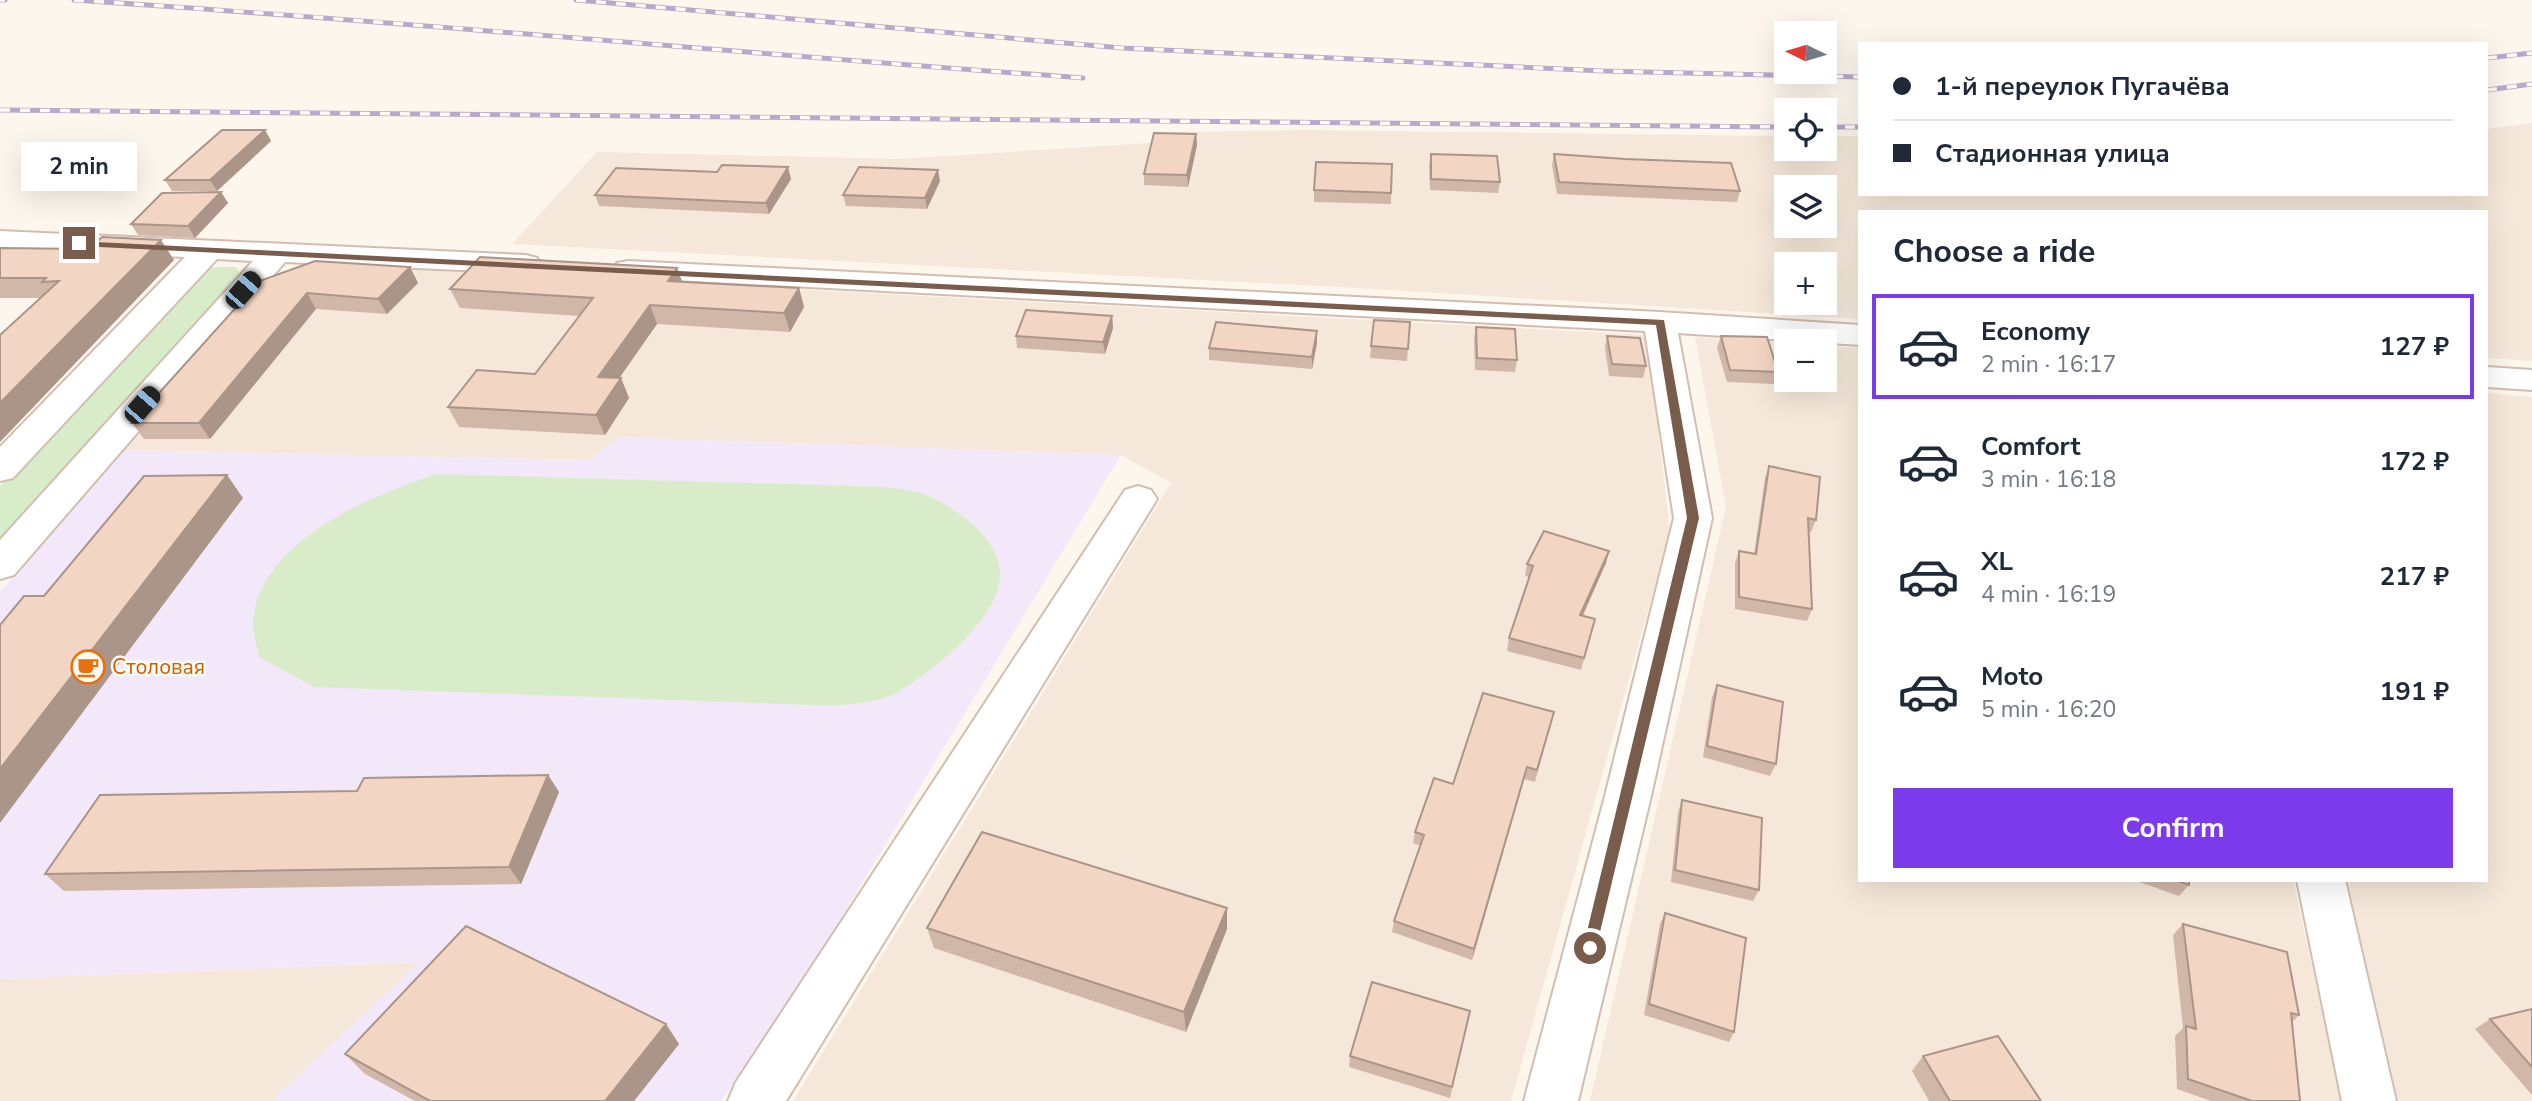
<!DOCTYPE html>
<meta charset="utf-8">
<style>
:root{--surface:#fff;--page:#f6f6f7;--text:#1f2937;--muted:#747a83;--line:#e0e1e3;--accent:#7c3aed}
body{margin:0;font-family:"Nunito Sans",sans-serif;background:var(--page);color:var(--text);height:100vh;display:flex;flex-direction:column;font-size:26px;white-space:nowrap}
*{box-sizing:border-box;margin:0}
p{font-size:23px;color:var(--muted)}
.icon{flex:none;width:38px;height:38px;fill:none;stroke:currentColor;stroke-width:2;stroke-linecap:round;stroke-linejoin:round}
.map{position:relative;flex:1;overflow:hidden}
.details{position:absolute;left:1858px;top:210px;width:630px;height:672px;display:flex;flex-direction:column;background:var(--surface);border-radius:0px;box-shadow:0 7px 28px #0002}
.details>*{flex:none}
.banner{position:absolute;left:1858px;top:42px;width:630px;height:154px;border-radius:0px;box-shadow:0 7px 28px #0002;display:grid;align-content:center;height:154px;padding:0 35px;background:var(--surface)}
.needle{width:46px;rotate:275deg}
.controls{position:absolute;left:1774px;top:21px;display:grid;gap:14px}
.controls a{display:grid;place-items:center;width:63px;height:63px;border-radius:0px;background:var(--surface);box-shadow:0 7px 28px #0002;font-size:35px}
.end{position:absolute;width:32px;height:32px;margin:-16px;border:9px solid #7a5c4d;background:#fff;box-shadow:0 0 0 4px #fff}
.from{border-radius:50%}
.bubble{position:absolute;height:49px;border-radius:0px;background:var(--surface);box-shadow:0 7px 28px #0002;font-size:23px;font-weight:700;line-height:49px;text-align:center}
.car{position:absolute;width:21px;height:42px;margin:-21px -10px;border-radius:9px;box-shadow:0 0 5px 2px #0007;background:linear-gradient(#222 24%,#8ab4d8 0 40%,#222 0 76%,#8ab4d8 0 86%,#222 0)}
.banner b{display:flex;align-items:center;gap:24px;height:66px;font-size:26px}
.banner b+b{border-top:2px solid var(--line)}
.banner i{width:18px;height:18px;background:var(--text)}
ul{padding:0;list-style:none}
li{display:flex;align-items:center;gap:21px;height:105px;margin:0 14px 10px;padding:0 21px;border:4px solid transparent;border-radius:0px}
li div{flex:1}
li b{display:block;font-size:26px}
li em{font-style:normal;font-weight:700}
li.active{border-color:var(--accent)}
li>.icon{width:63px;height:63px;stroke-width:1.5}
h2{padding:0 35px;font-size:32px;line-height:84px}
.button{display:flex;gap:14px;margin-top:auto;padding:14px 35px}
.button a{flex:1;height:80px;border-radius:0px;background:var(--accent);color:#fff;font-size:28px;font-weight:700;line-height:80px;text-align:center}
.map>svg:first-child{display:block}
</style>
<div class="map">
<svg width="2532" height="1101" viewBox="0 0 2532 1101">
<rect width="100%" height="100%" fill="#fdf6ec"/>
<path fill="#f5e8da" fill-rule="evenodd" d="M2532,123V361L2487,358V212H1860V319L1341,287L512,244L597,152L900,159L1164,142L1170,132L1309,130L1787,136V149H1825V136H1860V194H2487V129ZM1787,187H1825V226H1787ZM1787,264H1825V303H1787Z
M325,264L1647,335L1670,532L1511,1101H793L1171,483L1121,455L620,437L588,460L123,450L256,295Z
M1695,337L1787,343V380H1825V346L1860,348V880H2293L2342,1101H1590L1726,507Z
M2487,393L2532,397V1101H2397L2347,880H2487Z
M420,962L271,1101H0V979Z"/>
<path fill="#f3e8fa" d="M620,437L1121,455L764,1045L721,1101H271L419,962L0,979V592L123,450L588,460Z"/>
<path fill="#d8ecc9" d="M214,267H236L244,280L0,554V486L188,282Z
M436,474L889,487C902,490 919,491 931,497C962,512 1007,544 999,584C992,624 929,675 894,694C879,702 854,703 837,706L314,687L259,657C257,645 252,631 253,620C262,539 370,497 436,474Z"/>
<g fill="none" stroke-linecap="round" stroke-linejoin="round">
<defs>
<path id="minor" d="M0,231L526,255L537,258L541,264L537,270L526,273L285,262L14,575L0,579V540L253,261L217,259L13,478L0,481V447L185,257L0,249Z
M628,261L1660,312L1860,325V345L1678,333L1712,518L1651,796L1578,1101H1524L1605,796L1674,518L1645,331L617,277L613,270L617,263Z
M2487,367L2532,370V390L2487,387Z
M1138,486L1151,490L1157,499L786,1101H728L736,1082L1125,490Z
M2297,880H2345L2396,1101H2342Z"/>
</defs>
<use href="#minor" stroke="#d1beb0" stroke-width="4"/>
<use href="#minor" fill="#fff" fill-rule="evenodd"/>
<defs>
<path id="rail" d="M0,0H5
M74,0C411,22 746,54 1083,78
M576,0L1122,48L1603,71L1860,77
M2487,58L2532,53
M2487,90L2532,84
M0,110L1787,127
M1825,127H1860"/>
</defs>
<use href="#rail" stroke="#b9a8c9" stroke-width="5"/>
<use href="#rail" stroke="#fffaf3" stroke-width="3.5" stroke-dasharray="10" stroke-linecap="butt"/>
</g>
<path fill="#d1b7a8" d="M265,130L271,141L217,191H172L165,180Z
M1196,134L1197,145L1188,187L1144,185V174Z
M1431,154L1500,182L1498,193L1430,190L1429,165Z
M1554,154L1740,191L1737,202L1557,194L1552,165Z
M791,179L769,214L599,206L595,195Z
M940,181L927,209L846,206L843,195Z
M1314,190L1391,193V204L1314,202Z
M221,192L228,203L195,238L138,235L131,224Z
M0,248L174,260L40,298H0Z
M410,267L418,283L387,314L316,309L210,439H144L132,423L250,292Z
M677,268L682,281L799,288L804,307L790,332L657,324L619,378H621L629,398L605,435L459,427L448,407L535,374L579,316L460,308L450,289Z
M1112,316L1113,328L1105,354L1017,348L1016,336Z
M1374,320L1410,322L1407,361L1370,358Z
M1476,327L1517,360L1515,372L1475,370L1474,339Z
M1317,331V343L1312,369L1209,360V348Z
M1607,336L1646,366L1643,378L1609,376L1605,348Z
M1721,336L1778,372L1774,384L1727,382L1717,348Z
M1769,466L1816,520L1811,532H1809L1812,609L1807,621L1735,609V563L1739,551L1754,554L1765,478Z
M1606,563L1583,616L1595,619L1581,670L1507,651L1509,638L1530,577L1525,576L1527,564Z
M1717,685L1776,764L1770,776L1703,757L1712,697Z
M1554,712L1535,782L1524,779L1472,960L1392,932L1394,921L1421,846L1413,843L1415,832L1453,784Z
M548,775L559,792L521,884L64,891L45,874L357,791Z
M1682,800L1759,890L1753,901L1671,882L1678,812Z
M2134,880H2189V885L2179,896Z
M1227,908V929L1186,1032L934,948L927,928Z
M1665,913L1734,1032L1729,1042L1644,1015L1660,924Z
M2183,924L2299,1015L2292,1022L2300,1101H2211L2177,1089L2175,1036L2183,1028L2173,935Z
M2532,1009V1095L2475,1029L2490,1019Z
M1470,1011L1450,1098L1349,1067L1350,1056Z
M679,1044L634,1101H415L365,1074L345,1054Z
M1923,1056L2041,1101H1929L1912,1071Z"/>
<path fill="#aa9588" d="M265,130L271,141L217,191L210,180Z
M1196,134L1197,145L1188,187L1187,175Z
M788,167L791,179L769,214L766,203Z
M938,170L940,181L927,209L925,198Z
M221,192L228,203L195,238L188,226Z
M161,240L174,260L0,442V403Z
M410,267L418,283L387,314L378,299Z
M677,268L684,287L668,281Z
M799,288L804,307L790,332L784,313Z
M307,293L316,309L210,439L199,423Z
M650,305L657,324L606,397L598,377Z
M1112,316L1113,328L1105,354L1103,342Z
M1317,331V343L1312,369V357Z
M621,378L629,398L605,435L596,415Z
M227,475L243,498L0,823V769Z
M1609,551L1606,563L1577,627L1580,615Z
M1527,767L1524,779L1472,960L1474,949Z
M548,775L559,792L521,884L509,867Z
M1227,908V929L1186,1032L1184,1012Z
M666,1024L679,1044L634,1101H605Z"/>
<path fill="#f3d5c3" stroke="#aa9588" stroke-width="2" d="M222,130H265L210,180H165Z
M1154,133L1196,134L1187,175L1144,174Z
M1431,154L1497,156L1500,182L1431,179Z
M1554,154L1625,159L1731,163L1740,191L1559,182Z
M1316,162L1392,164L1391,193L1314,190Z
M722,165L788,167L766,203L595,195L616,168L717,172Z
M859,167L938,170L925,198L843,195Z
M221,192L188,226L131,224L162,193Z
M102,237L161,240L0,403V335L59,281L42,282L46,278H0V248L89,249Z
M480,257L677,268L668,281L799,288L784,313L650,305L598,377L621,378L596,415L448,407L477,370L535,374L593,298L450,289Z
M315,261L410,267L378,299L307,293L199,423H132L250,292L254,283Z
M1026,310L1112,316L1103,342L1016,336Z
M1374,320L1410,322L1408,349L1371,346Z
M1216,322L1317,331L1312,357L1209,348Z
M1476,327L1515,329L1517,360L1477,358Z
M1607,336L1640,338L1646,366L1612,364Z
M1721,336L1767,337L1778,372L1730,370Z
M1769,466L1820,477L1816,520L1808,518L1812,609L1739,597V551L1756,554Z
M227,475L0,769V625L24,596H44L144,476Z
M1544,531L1609,551L1580,615L1595,619L1584,658L1509,638L1533,566L1527,564Z
M1717,685L1783,702L1776,764L1707,746Z
M1483,693L1554,712L1537,770L1527,767L1474,949L1394,921L1424,835L1415,832L1434,778L1453,784Z
M548,775L509,867L45,874L100,795L357,791L364,778Z
M1682,800L1762,818L1759,890L1675,870Z
M982,832L1227,908L1184,1012L927,928Z
M2176,880H2189V885Z
M1665,913L1746,938L1734,1032L1649,1004Z
M2183,924L2287,952L2299,1015L2291,1013L2300,1101H2252L2188,1079L2186,1026L2196,1029Z
M466,926L666,1024L605,1101H430L345,1054Z
M1372,982L1470,1011L1452,1087L1350,1056Z
M2532,1009V1067L2490,1019Z
M1998,1036L2041,1101H1950L1923,1056Z"/>
<path fill="#7a5c4d" d="M76,241L1664,320L1699,518L1595,953L1590,955L1583,948L1687,518L1656,325L79,246Z"/>
<defs>
<symbol id="cafe-ring" viewBox="-11 -11 22 22"><circle r="9.5" fill="#fffaf3" stroke="#e8710a" stroke-width="1.5"/><path d="M-5.5-4.5H6V0H3Q3 3.5 0 3.5H-2.5Q-5.5 3.5-5.5 0ZM3-3.2v2h1.7v-2ZM-6 4.5H4V6H-6Z" fill="#e8710a"/></symbol>
</defs>
<g fill-rule="evenodd">
<use href="#cafe-ring" x="69" y="648" width="38" height="38"/>
</g>
<g text-anchor="middle" dominant-baseline="central" stroke-width="5" stroke-linejoin="round" paint-order="stroke">
<g font-size="21" fill="#c56008" stroke="#fffaf3" text-anchor="start">
<text x="112" y="667">Столовая</text>
</g>
</g>
</svg>
<div class="controls">
<a><svg class="needle" viewBox="-14 -14 28 28"><path d="M0-13l5 13h-10z" fill="#e53935"/><path d="M0 13l5-13h-10z" fill="#747a83"/></svg></a>
<a><svg class="icon" aria-label="locate" viewBox="0 0 24 24"><circle cx="12" cy="12" r="6"/><path d="M12 2v4M12 18v4M2 12h4M18 12h4"/></svg></a>
<a><svg class="icon" aria-label="layers" viewBox="0 0 24 24"><path d="M12 4l9 5-9 5-9-5zM3 14l9 5 9-5"/></svg></a>
<a>+</a>
<a>−</a>
</div>
<i class="end from" style="left:1590px;top:948px"></i>
<i class="end" style="left:79px;top:243px"></i>
<div class="bubble" style="left:21px;top:142px;width:116px">2 min</div>
<i class="car" style="left:243px;top:290px;rotate:41deg"></i>
<i class="car" style="left:142px;top:405px;rotate:41deg"></i>
<div class="banner">
<b><i class="from"></i>1-й переулок Пугачёва</b>
<b><i></i>Стадионная улица</b>
</div>
<section class="details">
<h2>Choose a ride</h2>
<ul>
<li class="active"><svg class="icon" aria-label="car" viewBox="0 0 24 24"><path d="M5 17H2v-5l4-1 3-4h7l3 4 3 1v5h-3M9 17h6M6 11h13"/><circle cx="7" cy="17" r="2"/><circle cx="17" cy="17" r="2"/></svg><div><b>Economy</b><p>2 min · 16:17</p></div><em>127 ₽</em></li>
<li><svg class="icon" aria-label="car" viewBox="0 0 24 24"><path d="M5 17H2v-5l4-1 3-4h7l3 4 3 1v5h-3M9 17h6M6 11h13"/><circle cx="7" cy="17" r="2"/><circle cx="17" cy="17" r="2"/></svg><div><b>Comfort</b><p>3 min · 16:18</p></div><em>172 ₽</em></li>
<li><svg class="icon" aria-label="car" viewBox="0 0 24 24"><path d="M5 17H2v-5l4-1 3-4h7l3 4 3 1v5h-3M9 17h6M6 11h13"/><circle cx="7" cy="17" r="2"/><circle cx="17" cy="17" r="2"/></svg><div><b>XL</b><p>4 min · 16:19</p></div><em>217 ₽</em></li>
<li><svg class="icon" aria-label="car" viewBox="0 0 24 24"><path d="M5 17H2v-5l4-1 3-4h7l3 4 3 1v5h-3M9 17h6M6 11h13"/><circle cx="7" cy="17" r="2"/><circle cx="17" cy="17" r="2"/></svg><div><b>Moto</b><p>5 min · 16:20</p></div><em>191 ₽</em></li>
</ul>
<div class="button"><a>Confirm</a></div>
</section>
</div>
